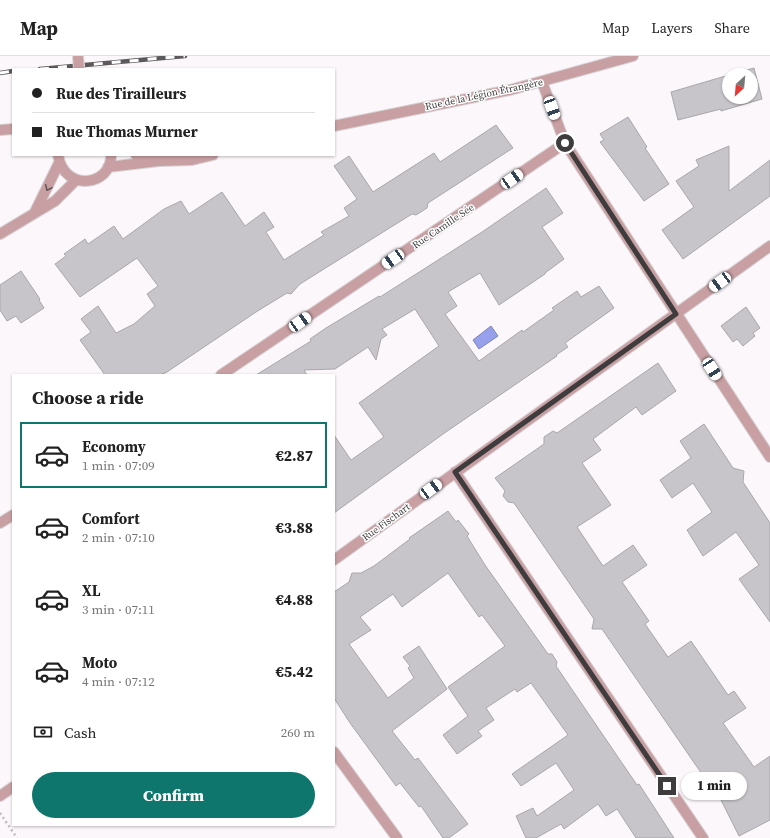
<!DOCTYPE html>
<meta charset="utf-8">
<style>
:root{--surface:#fff;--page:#f2f2f2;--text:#222;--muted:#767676;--line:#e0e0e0;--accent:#0f766e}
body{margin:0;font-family:"Source Serif 4",serif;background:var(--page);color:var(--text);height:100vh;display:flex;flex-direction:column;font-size:15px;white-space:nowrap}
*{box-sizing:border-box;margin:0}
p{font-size:13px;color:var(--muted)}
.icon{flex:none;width:22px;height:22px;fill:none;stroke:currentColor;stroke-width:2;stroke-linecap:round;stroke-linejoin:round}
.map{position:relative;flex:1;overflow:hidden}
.panel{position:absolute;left:12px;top:318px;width:323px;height:452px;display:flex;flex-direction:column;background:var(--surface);border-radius:0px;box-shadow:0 1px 3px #0004}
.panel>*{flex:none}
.banner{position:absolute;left:12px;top:12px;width:323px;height:88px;border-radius:0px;box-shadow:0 1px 3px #0004;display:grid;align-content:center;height:88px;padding:0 20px;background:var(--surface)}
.needle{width:26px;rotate:206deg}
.buttons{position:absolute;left:722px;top:12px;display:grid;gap:8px}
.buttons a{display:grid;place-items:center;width:36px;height:36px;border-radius:50%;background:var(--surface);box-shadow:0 1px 3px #0004;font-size:20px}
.end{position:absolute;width:18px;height:18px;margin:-9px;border:5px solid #3e3c3d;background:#fff;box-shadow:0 0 0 2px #fff}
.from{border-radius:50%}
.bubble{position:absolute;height:28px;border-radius:14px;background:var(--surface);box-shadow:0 1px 3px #0004;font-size:13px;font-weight:800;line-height:28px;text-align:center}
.car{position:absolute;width:12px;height:24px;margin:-12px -6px;border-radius:5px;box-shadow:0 0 3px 1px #0007;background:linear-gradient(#fff 24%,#345 0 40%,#fff 0 76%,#345 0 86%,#fff 0)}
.banner b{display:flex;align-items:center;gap:14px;height:38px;font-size:15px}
.banner b+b{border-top:1px solid var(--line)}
.banner i{width:10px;height:10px;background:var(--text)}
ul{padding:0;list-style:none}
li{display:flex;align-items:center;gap:12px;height:66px;margin:0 8px 6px;padding:0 12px;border:2px solid transparent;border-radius:0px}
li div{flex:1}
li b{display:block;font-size:15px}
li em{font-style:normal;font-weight:800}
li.on{border-color:var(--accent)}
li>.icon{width:36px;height:36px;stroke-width:1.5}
h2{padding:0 20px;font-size:18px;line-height:48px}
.pay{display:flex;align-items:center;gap:10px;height:44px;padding:0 20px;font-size:15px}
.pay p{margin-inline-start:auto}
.primary-button{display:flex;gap:8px;margin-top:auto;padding:8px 20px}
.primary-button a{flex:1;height:46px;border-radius:24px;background:var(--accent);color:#fff;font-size:16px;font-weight:800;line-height:46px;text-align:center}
header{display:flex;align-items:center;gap:24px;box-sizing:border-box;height:56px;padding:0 20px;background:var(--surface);border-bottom:1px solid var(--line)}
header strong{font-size:19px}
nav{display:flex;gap:22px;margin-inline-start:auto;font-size:14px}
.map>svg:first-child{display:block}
</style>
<header>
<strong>Map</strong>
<nav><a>Map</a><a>Layers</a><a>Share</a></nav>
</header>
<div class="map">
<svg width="770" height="782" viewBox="0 0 770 782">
<rect width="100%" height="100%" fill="#fcf7fa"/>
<path fill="#97a1eb" stroke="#7c83b7" d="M491,270L498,280L479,293L473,284Z"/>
<path fill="#c7c5c9" stroke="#a9a7ab" d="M754,12L762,43L721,55V53L678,64L671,36L729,19V41H751V19H729Z
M628,61L647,91L645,92L669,128L644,145L600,86L604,84L600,78Z
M496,69L513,92L428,147L427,152L416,159L412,158L300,228L291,238L287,237L256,256L167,316L160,319H105L80,284L91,276L81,263L98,250L116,277L134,268L155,250L147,238L158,230L137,202L80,241L55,208L66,200L64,198L85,183L88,188L114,170L123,183L164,153L181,145L189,158L222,136L245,170L264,156L274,171L266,176L284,204L324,179L321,176L349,160L344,152L357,143L334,110L349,100L373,136L434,97L440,106Z
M729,90V135L770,104V140L683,203L662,174L694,151L676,125L699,110L696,104Z
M546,132L563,157L542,171L564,203L545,217V218L499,249L480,217L448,236L457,250L445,258L479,305L522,274L523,276L554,254L552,252L577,235L581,241L599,230L614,252L565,287L568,291L556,299L557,300L443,378L334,457V379L351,404L384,381L359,347L439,290L415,253L382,273L387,279L381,283L376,304L368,291L335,313L304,314L307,319H256L311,285L310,283L326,272L379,240L380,241L482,176Z
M21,215L40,243L39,244L44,252L21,267L16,260L7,265L0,254V229Z
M746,251L760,272L753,277L755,280L743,290L737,283L733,286L721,270Z
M658,307L676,335L642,359L636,351L593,383L601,394L582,407L611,449L577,471L603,510L633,489L647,509L622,526L649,565L645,568L668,601L691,585L728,639L734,635L746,652L723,667L754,711L770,700V764L739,780L717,736L715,737L602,573H592L594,563L514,447L508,446L503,440L505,435L495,422L544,388V381L553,375L557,377Z
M704,368L733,412L744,415L743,426L770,467V566L739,523L759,509L736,476L703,500L687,474L712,456L693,427L672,442L660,424L691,402L680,385Z
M448,455L456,466L458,464L469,478L467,480L485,509L548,598H552L557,606L556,610L637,729L639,728L674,782H636L617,753L606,760L598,748L564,773L561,768L536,782H526L516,760L533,752L537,760L574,734L556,707L521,730L512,718L568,679L531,627L517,636L515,633L486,652L494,664L478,675L482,680L457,698L443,679L468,660L448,631L505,590L482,559L479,561L448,517L402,551L393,538L360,561L371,574L349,588L388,642L414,622L408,612L410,610L403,601L419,590L447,633L392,675L415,704L418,702L468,768L449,782H443L421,750L419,751L400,727L396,730L350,667L334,642V536L349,526L352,517H361L374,510L410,483L409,482Z"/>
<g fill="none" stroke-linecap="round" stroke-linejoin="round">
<defs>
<path id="minor" d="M542,26L565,87L770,401
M0,74L13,73
M221,319L565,87
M455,416L703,782
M0,467L13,459
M334,504L770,190
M334,696L397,782
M0,740L13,731"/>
<path id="tertiary" d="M334,70L510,34L633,0
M58,99C64,137 112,130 111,99
M136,99L154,103
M108,111L159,105L192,104L213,99
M35,156L59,107
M0,178L55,145L76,124"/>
</defs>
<use href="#minor" stroke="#d6d2d4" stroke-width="12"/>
<use href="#tertiary" stroke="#d6d2d4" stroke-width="12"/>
<path stroke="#bfbbbd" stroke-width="2.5" stroke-dasharray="2 3" stroke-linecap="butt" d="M0,757L17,782"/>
<use href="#minor" stroke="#c89fa2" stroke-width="10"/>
<use href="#tertiary" stroke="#c89fa2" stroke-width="10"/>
<defs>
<path id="rail" d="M40,13L185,0
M0,17L13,15"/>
</defs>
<use href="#rail" stroke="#5b595a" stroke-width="4.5"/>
<use href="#rail" stroke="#fff" stroke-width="3" stroke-dasharray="9" stroke-linecap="butt"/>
<defs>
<path id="minor-bridge" d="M78,0L79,13"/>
</defs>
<use href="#minor-bridge" stroke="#d6d2d4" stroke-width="12" stroke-linecap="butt"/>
<use href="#minor-bridge" stroke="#c89fa2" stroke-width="10"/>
</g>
<defs><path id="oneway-chevron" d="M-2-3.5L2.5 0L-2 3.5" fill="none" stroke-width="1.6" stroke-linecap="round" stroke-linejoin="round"/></defs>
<use stroke="#675a5b" href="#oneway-chevron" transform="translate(48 132) rotate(115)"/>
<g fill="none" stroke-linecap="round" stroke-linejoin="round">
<path stroke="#3e3c3d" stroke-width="5" d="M565,87L676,258L455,416L667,730"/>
</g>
<g text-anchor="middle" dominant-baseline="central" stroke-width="3" stroke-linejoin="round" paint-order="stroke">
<g font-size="10" fill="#3e3c3d" stroke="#fff">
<text transform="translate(484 38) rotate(-12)">Rue de la Légion Étrangère</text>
<text transform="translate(443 170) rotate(-34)">Rue Camille Sée</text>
<text transform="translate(386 466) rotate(-36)">Rue Fischart</text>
</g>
</g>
</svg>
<div class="buttons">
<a><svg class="needle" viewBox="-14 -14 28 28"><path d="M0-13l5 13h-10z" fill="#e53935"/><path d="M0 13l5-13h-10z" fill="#767676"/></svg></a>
</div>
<i class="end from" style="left:565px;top:87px"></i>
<i class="end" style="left:667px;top:730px"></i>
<div class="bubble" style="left:681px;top:716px;width:66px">1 min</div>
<i class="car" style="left:552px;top:52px;rotate:160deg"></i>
<i class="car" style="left:512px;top:123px;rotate:56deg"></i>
<i class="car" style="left:393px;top:203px;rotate:236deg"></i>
<i class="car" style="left:720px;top:226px;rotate:234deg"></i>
<i class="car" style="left:300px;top:266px;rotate:56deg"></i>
<i class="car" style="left:712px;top:313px;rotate:147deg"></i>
<i class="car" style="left:431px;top:433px;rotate:54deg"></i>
<div class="banner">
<b><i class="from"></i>Rue des Tirailleurs</b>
<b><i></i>Rue Thomas Murner</b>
</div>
<section class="panel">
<h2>Choose a ride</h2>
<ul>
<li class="on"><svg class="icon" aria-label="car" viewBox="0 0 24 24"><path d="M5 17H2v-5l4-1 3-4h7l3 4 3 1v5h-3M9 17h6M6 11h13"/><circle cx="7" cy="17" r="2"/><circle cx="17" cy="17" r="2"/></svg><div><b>Economy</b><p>1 min · 07:09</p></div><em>€2.87</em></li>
<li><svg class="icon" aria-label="car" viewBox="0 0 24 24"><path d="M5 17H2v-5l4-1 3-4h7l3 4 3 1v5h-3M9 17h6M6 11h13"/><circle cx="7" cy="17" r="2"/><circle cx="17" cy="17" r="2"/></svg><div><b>Comfort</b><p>2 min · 07:10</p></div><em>€3.88</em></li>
<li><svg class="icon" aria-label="car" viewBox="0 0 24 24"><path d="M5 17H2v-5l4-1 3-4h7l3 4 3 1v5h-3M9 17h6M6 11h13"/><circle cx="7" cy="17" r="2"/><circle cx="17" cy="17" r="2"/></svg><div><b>XL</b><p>3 min · 07:11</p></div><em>€4.88</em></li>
<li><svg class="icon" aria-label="car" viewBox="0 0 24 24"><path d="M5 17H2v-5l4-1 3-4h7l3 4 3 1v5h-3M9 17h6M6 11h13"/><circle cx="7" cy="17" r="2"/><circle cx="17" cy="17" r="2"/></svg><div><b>Moto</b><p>4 min · 07:12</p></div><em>€5.42</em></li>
</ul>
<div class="pay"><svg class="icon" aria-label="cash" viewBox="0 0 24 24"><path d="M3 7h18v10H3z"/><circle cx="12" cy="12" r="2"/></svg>Cash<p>260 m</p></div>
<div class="primary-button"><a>Confirm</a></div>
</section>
</div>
